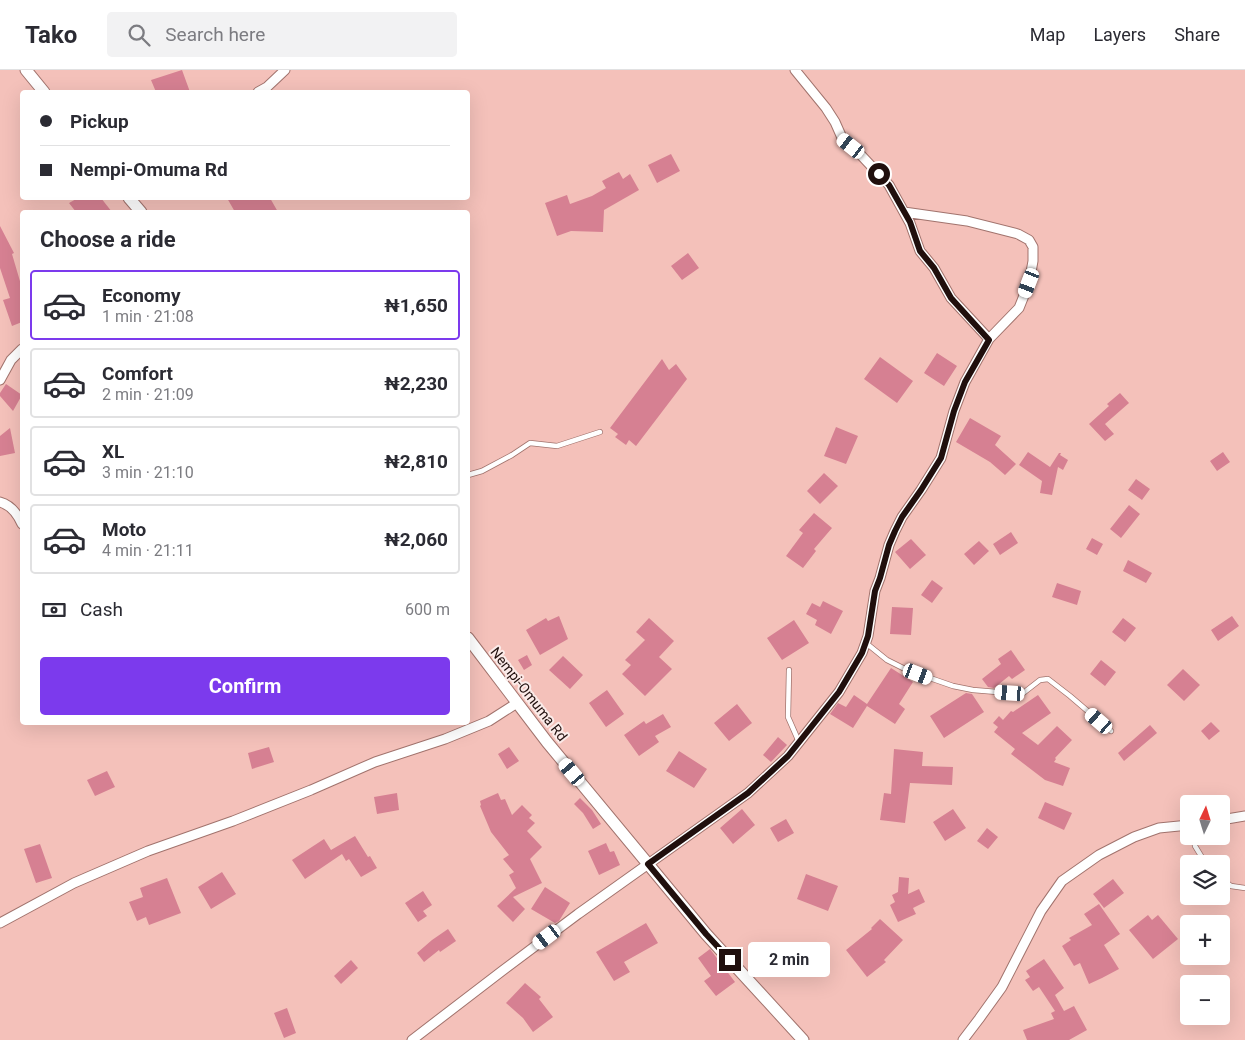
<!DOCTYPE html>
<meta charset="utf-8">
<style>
:root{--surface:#fff;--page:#f2f2f3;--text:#2b2b33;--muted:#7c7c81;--line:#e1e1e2;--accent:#7c3aed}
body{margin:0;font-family:Roboto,sans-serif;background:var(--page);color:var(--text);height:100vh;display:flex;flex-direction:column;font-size:19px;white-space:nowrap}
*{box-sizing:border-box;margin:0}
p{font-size:16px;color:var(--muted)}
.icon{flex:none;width:28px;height:28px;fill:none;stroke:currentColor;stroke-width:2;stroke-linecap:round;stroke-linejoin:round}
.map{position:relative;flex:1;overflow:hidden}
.details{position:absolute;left:20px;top:140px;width:450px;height:515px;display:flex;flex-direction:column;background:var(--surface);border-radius:5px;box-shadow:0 5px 20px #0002}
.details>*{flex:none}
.guide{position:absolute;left:20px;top:20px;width:450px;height:110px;border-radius:5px;box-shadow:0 5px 20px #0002;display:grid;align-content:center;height:110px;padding:0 20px;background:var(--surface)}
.needle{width:32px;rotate:4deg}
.buttons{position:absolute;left:1180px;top:725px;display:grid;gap:10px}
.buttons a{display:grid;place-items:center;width:50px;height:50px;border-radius:5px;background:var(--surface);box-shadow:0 5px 20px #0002;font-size:25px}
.end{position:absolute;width:22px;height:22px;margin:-11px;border:6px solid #200f0d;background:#fff;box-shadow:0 0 0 2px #fff}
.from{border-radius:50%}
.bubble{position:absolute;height:35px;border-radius:5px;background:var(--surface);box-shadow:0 5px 20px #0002;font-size:16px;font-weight:700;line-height:35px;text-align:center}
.car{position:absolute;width:15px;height:30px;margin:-15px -8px;border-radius:6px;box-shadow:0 0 4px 1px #0007;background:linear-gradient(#fff 24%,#345 0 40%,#fff 0 76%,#345 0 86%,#fff 0)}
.guide b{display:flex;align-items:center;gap:18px;height:48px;font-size:19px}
.guide b+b{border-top:1px solid var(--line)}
.guide i{width:12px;height:12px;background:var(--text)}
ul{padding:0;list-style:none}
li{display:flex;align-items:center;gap:15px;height:70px;margin:0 10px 8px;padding:0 10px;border:2px solid var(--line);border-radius:5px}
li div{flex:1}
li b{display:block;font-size:19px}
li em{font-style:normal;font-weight:700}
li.selected{border-color:var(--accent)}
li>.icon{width:45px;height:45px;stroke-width:1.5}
h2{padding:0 20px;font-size:22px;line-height:60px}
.pay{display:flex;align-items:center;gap:12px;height:55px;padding:0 20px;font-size:19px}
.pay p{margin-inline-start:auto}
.cta{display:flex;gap:10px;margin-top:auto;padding:10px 20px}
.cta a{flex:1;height:58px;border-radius:5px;background:var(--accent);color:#fff;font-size:20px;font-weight:700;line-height:58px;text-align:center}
header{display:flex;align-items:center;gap:30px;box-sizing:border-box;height:70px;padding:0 25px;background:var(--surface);border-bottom:1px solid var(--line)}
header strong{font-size:24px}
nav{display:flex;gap:28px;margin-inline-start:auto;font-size:18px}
.search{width:350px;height:45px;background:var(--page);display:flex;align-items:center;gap:12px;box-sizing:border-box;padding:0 18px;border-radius:5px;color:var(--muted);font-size:19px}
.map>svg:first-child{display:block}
</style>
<header>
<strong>Tako</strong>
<div class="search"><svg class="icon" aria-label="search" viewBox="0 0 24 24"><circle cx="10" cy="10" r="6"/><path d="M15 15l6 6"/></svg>Search here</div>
<nav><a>Map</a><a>Layers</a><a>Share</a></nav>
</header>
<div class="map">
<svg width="1245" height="970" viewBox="0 0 1245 970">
<rect width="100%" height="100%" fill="#f4c1ba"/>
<path fill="#d68092" d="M182,0L190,22H156L151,10Z
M671,84L680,101L657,113L648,95Z
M619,102L623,109L630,104L639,120L604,140L603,162L571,161L557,166L545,133L567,125L570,134L592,126L606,118L602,111Z
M78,128H101L112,142H76L69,133Z
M227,128H270L278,142H235Z
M0,156L14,183L12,184L22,218V252L12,256L3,230L10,228L0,198Z
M688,183L699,198L682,210L671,196Z
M937,283L957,296L944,316L924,303Z
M880,287L913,311L897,333L864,309Z
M662,289L669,300L676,294L687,309L636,376L629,370L626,375L615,367L618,364L610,358Z
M6,314L22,325L13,341L0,326V323Z
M1120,323L1129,333L1105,354L1114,364L1105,371L1089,354L1109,336L1107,334Z
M970,348L1001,366L995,375L1016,394L1005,405L990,392L956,372Z
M836,357L858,366L846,394L824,386Z
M10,358L15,383L0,386V366Z
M1028,382L1050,397L1059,383H1061L1060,385L1068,390L1063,400L1058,397L1052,425L1040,423L1042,411L1019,395Z
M1223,382L1230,392L1217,401L1210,391Z
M824,403L838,416L820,434L807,421Z
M1136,409L1150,419L1142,430L1128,420Z
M1129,435L1140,444L1121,468L1110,459Z
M814,443L832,458L814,479L816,481L803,498L786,486L803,463L799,460Z
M1011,462L1018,473L1000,485L993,474Z
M1092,468L1103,474L1097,485L1086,479Z
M911,469L926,485L910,499L895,482Z
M979,471L989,481L974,495L964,484Z
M1128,490L1152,503L1146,513L1123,501Z
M932,510L943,518L932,533L921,525Z
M1057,513L1081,521L1077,535L1052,527Z
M823,531L843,541L831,564L815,555L817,550L806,544L812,533L820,537Z
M892,537L913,538L911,565L890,564Z
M559,546L568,569L540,585L526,560L546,548L548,551Z
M1232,546L1239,556L1218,571L1211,560Z
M649,548L674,571L659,587L672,599L645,626L622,604L631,595L625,590L645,570L636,562Z
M1123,548L1136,558L1125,572L1112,562Z
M794,550L809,573L782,590L767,568Z
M1011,580L1025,600L1012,609L1009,606L994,618L988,617L982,609L1001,594L998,589Z
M527,585L532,595L524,600L518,590Z
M563,586L583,605L570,619L549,600Z
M1101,590L1116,602L1105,616L1090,604Z
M891,598L913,612L899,634L905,639L895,654L867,636L853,658L830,644L838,633L846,637L854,625L867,634Z
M1183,599L1200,615L1184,631L1167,615Z
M607,620L624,644L606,657L589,633Z
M966,623L972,624L984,642L944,668L930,646Z
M1038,625L1051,643L1022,663L1038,675L1057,656L1072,670L1055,688L1056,689L1054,692L1070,698L1063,716L1045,710L1011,684L1015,679L994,662L998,657L993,653L999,646L1003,650L1011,641L1013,642Z
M737,634L752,653L729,671L714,653Z
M663,644L671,657L655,666L659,672L639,686L624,665L644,651L646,654Z
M1211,652L1220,661L1209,670L1201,661Z
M1150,655L1157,663L1124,691L1118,683Z
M778,667L787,675L771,692L763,685Z
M269,677L274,692L252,699L248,683Z
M509,677L519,691L507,699L498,684Z
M894,679L923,682L922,696L953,697L952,715L910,713L905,753L880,750L884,723L891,724Z
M679,681L707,699L694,718L666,701Z
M107,701L115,717L95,726L87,710Z
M397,723L399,740L377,744L374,727Z
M498,723L501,730L505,729L512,745L522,735L532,745L529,748L535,753L527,761L542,777L530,789L542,813L513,827L525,839L513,852L497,836L516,818L509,805L514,802L503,789L509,785L491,762L480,736L481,735L480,731Z
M580,728L592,740L601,754L593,759L583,743L574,734Z
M1045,732L1072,743L1064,760L1038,748Z
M742,739L755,755L733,774L720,758Z
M953,739L966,758L945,771L933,752Z
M786,749L794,763L778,772L770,758Z
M987,758L998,767L988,779L977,771Z
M355,766L368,787L370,786L377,798L361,807L349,789L346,791L342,784L305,809L292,790L324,769L331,780Z
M606,773L610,782L614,781L620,795L599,805L588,781Z
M40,774L52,808L36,813L24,779Z
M222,802L236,824L211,839L198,817Z
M806,804L838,816L828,841L797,829Z
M899,807L909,808L908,824L919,819L925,832L913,838L916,844L898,852L890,835L895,832L892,825L898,822Z
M167,808L181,843L149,855L146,847L137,851L129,832L143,827L140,818Z
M1113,809L1124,823L1104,838L1093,824Z
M545,817L570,833L559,851L555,853L531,839Z
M423,821L432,835L423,841L427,846L418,852L405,833Z
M1099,834L1120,864L1104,875L1119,899L1102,908L1089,914L1080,893L1074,896L1062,876L1071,870L1069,868L1092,855L1084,844Z
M1148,845L1152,850L1158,845L1178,869L1153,889L1129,860Z
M880,849L903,870L884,890L886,892L867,907L846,880L872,859L871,858Z
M646,853L658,873L624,892L630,902L614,911L596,882Z
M448,859L456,871L440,882L439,880L424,892L417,883L432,870Z
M710,879L735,912L716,926L704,911L711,906L698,888Z
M1044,889L1064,918L1055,925L1064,941L1074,936L1087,960L1069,970H1027L1023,960L1054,949L1051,943L1055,941L1039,917L1033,921L1025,910L1030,907L1026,901Z
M351,890L358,898L341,914L334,906Z
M525,913L541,927L539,929L553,947L533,962L523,948L506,933Z
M287,938L296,963L284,968L274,943Z"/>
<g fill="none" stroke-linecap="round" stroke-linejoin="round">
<defs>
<path id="lane" d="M468,405L482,401L512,385L530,373L557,376L600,362
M866,573L887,590L907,600L953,616L973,620L1022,624L1040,610L1048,609L1070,626L1111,661
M789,600L788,647L799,672
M1194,766L1195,776L1206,794
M1221,808L1231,816L1245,818"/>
<path id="street" d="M795,0L826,38L835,52L843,70L859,83L889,115L910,153L920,181L934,198L951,228L989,269
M258,22L267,17L285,0
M0,310L11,290L22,279
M0,432C11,435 18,445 22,454
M1221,750L1245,746
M0,853L74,813L148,781L233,751L311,720L375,692L445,669L489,651L517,633
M412,970L502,901L578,844L748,723L788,686L839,622L862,583L868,566L875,521L880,508L889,475L895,461L902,447L921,420L941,388L954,341L965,312L989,269L1019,238L1029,213L1033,191V177L1029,170L1018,164L967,151L904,142
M963,970L979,949L1002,917L1041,841L1062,811L1099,785L1134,767L1159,758L1189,755"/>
<path id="secondary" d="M26,0L44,22
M129,128L141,142
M468,568L547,672L706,864L803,970"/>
</defs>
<use href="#lane" stroke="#a1736d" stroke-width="6"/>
<use href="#street" stroke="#a1736d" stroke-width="11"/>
<use href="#secondary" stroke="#a1736d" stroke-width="13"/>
<use href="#lane" stroke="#fff" stroke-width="4.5"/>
<use href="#street" stroke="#fff" stroke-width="9"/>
<use href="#secondary" stroke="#fff" stroke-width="11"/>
</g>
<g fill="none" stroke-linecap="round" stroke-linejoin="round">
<path stroke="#200f0d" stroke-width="6" d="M730,890L706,864L648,794L748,723L788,686L839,622L862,583L868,566L875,521L880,508L889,475L895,461L902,447L921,420L941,388L954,341L965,312L989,270L951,228L934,198L920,181L910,152L889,115L879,104"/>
</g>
<g text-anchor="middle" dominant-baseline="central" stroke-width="4" stroke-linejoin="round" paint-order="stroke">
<g font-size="14" fill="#200f0d" stroke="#fbebe9">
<text transform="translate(529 624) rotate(52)">Nempi-Omuma Rd</text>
</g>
</g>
</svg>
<div class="buttons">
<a><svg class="needle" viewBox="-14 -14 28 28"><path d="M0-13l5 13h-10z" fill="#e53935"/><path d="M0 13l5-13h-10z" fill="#7c7c81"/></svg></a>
<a><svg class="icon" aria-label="layers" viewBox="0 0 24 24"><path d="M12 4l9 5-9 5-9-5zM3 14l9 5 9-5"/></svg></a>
<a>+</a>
<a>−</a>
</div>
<i class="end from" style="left:879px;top:104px"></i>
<i class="end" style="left:730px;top:890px"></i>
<div class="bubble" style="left:748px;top:872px;width:82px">2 min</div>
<i class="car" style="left:851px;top:76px;rotate:308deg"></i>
<i class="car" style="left:1029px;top:213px;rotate:201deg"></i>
<i class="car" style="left:918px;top:604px;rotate:111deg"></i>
<i class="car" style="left:1010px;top:623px;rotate:274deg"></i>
<i class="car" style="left:1099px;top:651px;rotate:311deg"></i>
<i class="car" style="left:572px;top:702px;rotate:320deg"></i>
<i class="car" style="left:547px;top:867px;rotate:233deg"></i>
<div class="guide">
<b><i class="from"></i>Pickup</b>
<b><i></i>Nempi-Omuma Rd</b>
</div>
<section class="details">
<h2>Choose a ride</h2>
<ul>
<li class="selected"><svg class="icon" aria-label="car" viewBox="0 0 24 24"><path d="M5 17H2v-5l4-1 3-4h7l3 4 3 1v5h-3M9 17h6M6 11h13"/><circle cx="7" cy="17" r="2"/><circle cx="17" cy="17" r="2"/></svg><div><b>Economy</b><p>1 min · 21:08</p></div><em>₦1,650</em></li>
<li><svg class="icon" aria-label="car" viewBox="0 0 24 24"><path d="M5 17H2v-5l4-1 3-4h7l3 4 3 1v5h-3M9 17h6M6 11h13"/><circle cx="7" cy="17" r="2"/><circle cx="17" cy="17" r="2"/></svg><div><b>Comfort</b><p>2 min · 21:09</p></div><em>₦2,230</em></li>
<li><svg class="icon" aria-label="car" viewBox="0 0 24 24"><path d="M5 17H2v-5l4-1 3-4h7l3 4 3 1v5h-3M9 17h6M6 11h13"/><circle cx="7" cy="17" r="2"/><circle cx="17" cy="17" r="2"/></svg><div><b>XL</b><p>3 min · 21:10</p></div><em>₦2,810</em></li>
<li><svg class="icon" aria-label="car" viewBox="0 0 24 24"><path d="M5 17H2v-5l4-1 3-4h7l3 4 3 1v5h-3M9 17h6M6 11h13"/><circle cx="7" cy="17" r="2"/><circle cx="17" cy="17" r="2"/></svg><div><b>Moto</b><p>4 min · 21:11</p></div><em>₦2,060</em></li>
</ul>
<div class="pay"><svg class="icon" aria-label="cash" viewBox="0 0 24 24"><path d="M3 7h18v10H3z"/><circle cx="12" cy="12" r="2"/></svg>Cash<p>600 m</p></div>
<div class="cta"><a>Confirm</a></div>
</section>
</div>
